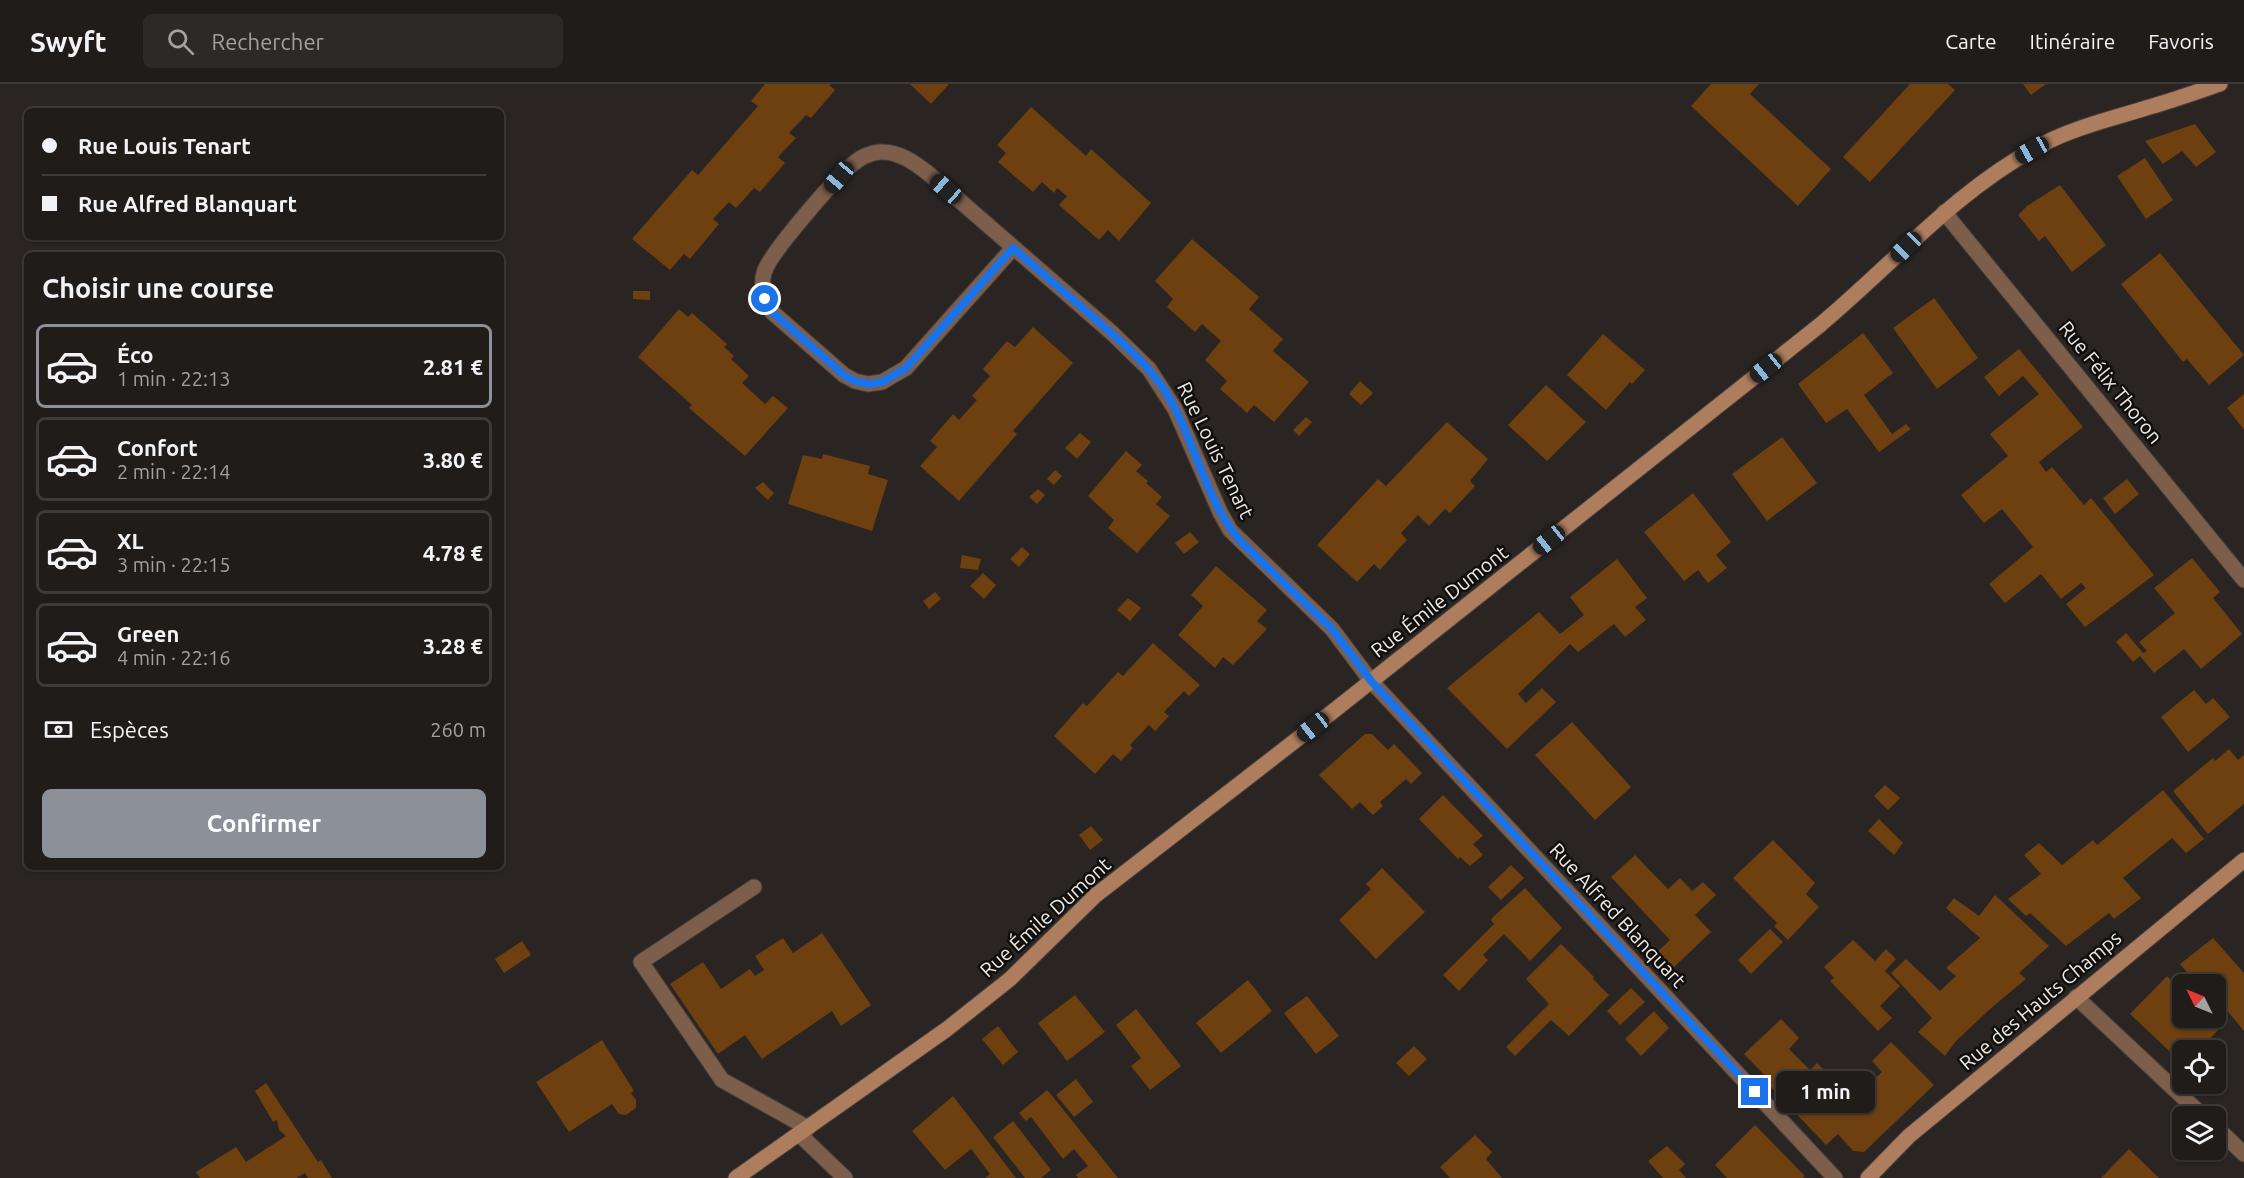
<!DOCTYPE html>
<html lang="fr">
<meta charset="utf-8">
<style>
:root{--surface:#201c1a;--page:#2d2927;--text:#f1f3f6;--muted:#a2a1a2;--line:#3d3a39;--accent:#8c9099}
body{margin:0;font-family:Ubuntu,sans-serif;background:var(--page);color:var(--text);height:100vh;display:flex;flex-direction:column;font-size:22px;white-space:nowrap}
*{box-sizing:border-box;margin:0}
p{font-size:20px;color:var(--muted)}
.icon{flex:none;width:33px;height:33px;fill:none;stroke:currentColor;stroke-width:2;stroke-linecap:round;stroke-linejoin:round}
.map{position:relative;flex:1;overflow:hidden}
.sheet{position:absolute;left:24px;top:168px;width:480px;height:618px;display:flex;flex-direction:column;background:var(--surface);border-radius:9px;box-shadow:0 2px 4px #0004,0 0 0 2px var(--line)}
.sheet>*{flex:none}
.guide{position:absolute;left:24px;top:24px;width:480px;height:132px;border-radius:9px;box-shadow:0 2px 4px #0004,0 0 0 2px var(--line);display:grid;align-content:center;height:132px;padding:0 18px;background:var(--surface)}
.needle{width:39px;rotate:313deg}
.fabs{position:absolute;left:2172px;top:890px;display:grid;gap:12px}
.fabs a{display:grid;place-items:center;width:54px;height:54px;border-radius:9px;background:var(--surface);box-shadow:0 2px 4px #0004,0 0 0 2px var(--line);font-size:30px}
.end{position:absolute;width:27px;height:27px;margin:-14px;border:8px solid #1a73e8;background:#fff;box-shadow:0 0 0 3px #fff}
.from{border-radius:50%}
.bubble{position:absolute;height:42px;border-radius:9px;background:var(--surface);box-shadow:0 2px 4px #0004,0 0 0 2px var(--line);font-size:20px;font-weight:700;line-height:42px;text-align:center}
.car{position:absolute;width:18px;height:36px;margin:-18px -9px;border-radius:8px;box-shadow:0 0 4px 2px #0007;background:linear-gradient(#222 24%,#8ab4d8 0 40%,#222 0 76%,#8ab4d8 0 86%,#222 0)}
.guide b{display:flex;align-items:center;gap:21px;height:57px;font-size:22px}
.guide b+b{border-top:2px solid var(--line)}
.guide i{width:15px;height:15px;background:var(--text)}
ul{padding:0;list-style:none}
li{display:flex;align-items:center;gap:18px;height:84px;margin:0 12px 9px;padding:0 6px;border:3px solid var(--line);border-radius:9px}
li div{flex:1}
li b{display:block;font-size:22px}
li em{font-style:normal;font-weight:700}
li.selected{border-color:var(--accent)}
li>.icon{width:54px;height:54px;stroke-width:1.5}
h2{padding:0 18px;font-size:27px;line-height:72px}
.pay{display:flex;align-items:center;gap:15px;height:66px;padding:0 18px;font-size:22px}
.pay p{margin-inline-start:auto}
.cta{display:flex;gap:12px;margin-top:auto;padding:12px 18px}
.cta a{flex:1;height:69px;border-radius:9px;background:var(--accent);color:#fff;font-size:24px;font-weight:700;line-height:69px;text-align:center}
header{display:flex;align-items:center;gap:36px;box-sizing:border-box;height:84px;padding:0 30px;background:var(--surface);border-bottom:2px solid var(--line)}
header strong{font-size:28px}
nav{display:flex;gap:33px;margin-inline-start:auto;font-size:21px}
.search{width:420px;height:54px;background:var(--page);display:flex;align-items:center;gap:15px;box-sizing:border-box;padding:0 21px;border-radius:9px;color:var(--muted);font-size:22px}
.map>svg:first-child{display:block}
</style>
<header>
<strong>Swyft</strong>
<div class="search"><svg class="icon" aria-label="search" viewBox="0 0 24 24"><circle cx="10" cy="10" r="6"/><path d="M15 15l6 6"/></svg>Rechercher</div>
<nav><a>Carte</a><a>Itinéraire</a><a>Favoris</a></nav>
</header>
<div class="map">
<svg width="2244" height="1094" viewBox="0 0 2244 1094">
<rect width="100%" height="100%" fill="#2a2522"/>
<path fill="#6e3f0f" d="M765,0H831L829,1L835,6L811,34L806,31L789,49L796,54L778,73L785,79L760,108L754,104L736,124L729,118L713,135L719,140L690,175L684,170L670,186L632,155L692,86L698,91L758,22L751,17Z
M910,0H949L931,20Z
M1711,0H1759L1750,10L1831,85L1798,122L1691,22Z
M1910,0H1948L1955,6L1870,98L1843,73Z
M2023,0H2046L2031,11Z
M1031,23L1086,72L1091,65L1151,119L1119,157L1108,146L1099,156L1059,121L1067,112L1057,104L1054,109L1042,98L1033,108L998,78L1006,69L997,61Z
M2195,40L2216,68L2196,83L2182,67L2163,80L2145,57Z
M2145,74L2173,116L2146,135L2117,92Z
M2060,101L2106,161L2072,188L2045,152L2039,157L2018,131L2027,122Z
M1192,155L1259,213L1249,225L1283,255L1273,267L1309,298L1274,338L1254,321L1247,329L1220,305L1227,297L1205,276L1221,257L1202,240L1195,248L1167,223L1173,215L1155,197Z
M2160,169L2244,271L2209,301L2187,275L2183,278L2121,200Z
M633,207H650V216L633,215Z
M1934,214L1978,274L1937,305L1893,244Z
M679,225L688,233L692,229L727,260L724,263L734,272L731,275L749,292L742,299L765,320L773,312L788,324L745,372L689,324L692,321L638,273Z
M1033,243L1073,279L1013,347L1017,350L959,417L920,382L937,363L930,357L953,330L959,336L977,316L972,312L990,292L983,285L1007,257L1015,263Z
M1863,249L1893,289L1864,311L1892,350L1906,340L1911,345L1879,368L1847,325L1826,339L1798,300Z
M1603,250L1645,286L1632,300L1630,298L1606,326L1567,291Z
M2019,265L2083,343L2039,378L2046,388L2052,383L2084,421L2091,414L2154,491L2085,543L2066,520L2086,504L2081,499L2061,515L2041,490L2005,519L1989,500L2033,463L2002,425L1984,439L1961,411L2008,372L1990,350L2039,310L2023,292L1999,312L1984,293Z
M1360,297L1373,309L1361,321L1349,310Z
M1546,301L1586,338L1547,377L1508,341Z
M2244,310V346L2227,324Z
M1306,333L1312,338L1299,352L1293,346Z
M1447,338L1488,375L1470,397L1475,402L1450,429L1445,425L1429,442L1418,431L1401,449L1407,456L1395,469L1380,486L1374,480L1357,498L1317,461L1378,395L1386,402Z
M1080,349L1091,358L1077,375L1065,364Z
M1782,353L1817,399L1767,437L1732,390Z
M1126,367L1142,381L1136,387L1148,397L1146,399L1162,413L1156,420L1170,432L1137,469L1108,444L1114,436L1088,412Z
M823,370L870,382L868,390L888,396L872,447L788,420L803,371L822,375Z
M1055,386L1062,392L1054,401L1047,395Z
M2127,395L2139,410L2115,430L2103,414Z
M763,398L774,409L768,416L755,404Z
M1038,405L1045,411L1037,420L1029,413Z
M1693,409L1731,458L1716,471L1727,484L1708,499L1698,486L1684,497L1644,448Z
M1190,448L1199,458L1184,470L1175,459Z
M1022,463L1030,470L1019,483L1010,475Z
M962,471L981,475L978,486L960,484Z
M2192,474L2220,508L2213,514L2242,550L2201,585L2184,565L2154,589L2140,572L2133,578L2116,558L2126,549L2143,569L2147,567L2139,558L2175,529L2154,504Z
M1617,475L1647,514L1635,523L1646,536L1625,553L1614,540L1578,568L1570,560L1518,610L1526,619L1542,604L1556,618L1507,665L1447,604L1539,528L1560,550L1584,531L1570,513Z
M1216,482L1267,526L1257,537L1267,545L1233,581L1223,573L1215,584L1178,551L1203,522L1191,511Z
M983,489L996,501L984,515L970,502Z
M935,508L941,515L929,525L923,517Z
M1128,514L1141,524L1130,537L1117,526Z
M1153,559L1200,601L1189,612L1184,607L1164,628L1169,632L1155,647L1149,641L1130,661L1133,664L1121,677L1113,670L1095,690L1054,652L1083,619L1087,622L1118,588L1123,592Z
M2194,606L2206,620L2213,614L2230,633L2188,668L2161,633Z
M1572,638L1631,703L1595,736L1535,671Z
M1365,650H1372L1388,666L1394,660L1422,689L1411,700L1406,695L1380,718L1383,722L1373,731L1360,718L1352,725L1319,691Z
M2229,665L2238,676L2244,671V720L2208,750L2173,707L2213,674L2215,677Z
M1885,701L1900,714L1888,726L1874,712Z
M2163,706L2204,755L2186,769L2172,754L2123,794L2141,814L2114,835L2109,829L2066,862L2030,829L2026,832L2008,815L2041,790L2024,771L2039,759L2062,781L2093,756L2097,761Z
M1443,711L1483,752L1473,760L1483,771L1470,782L1460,773L1458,775L1419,735Z
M1879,735L1903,759L1894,771L1868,747Z
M1091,742L1103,756L1090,766L1079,751Z
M1773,756L1815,799L1806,810L1819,823L1788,856L1774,842L1777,839L1733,794Z
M1635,771L1668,805L1680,794L1692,807L1703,798L1716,811L1695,831L1711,848L1673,884L1658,867L1670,856L1611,793Z
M1511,781L1524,794L1501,816L1488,803Z
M1382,784L1425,828L1376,875L1339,836L1371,805L1366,800Z
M1525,804L1562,844L1530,877L1504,850L1483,871L1488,876L1459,907L1443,891L1494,840L1491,836L1493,833Z
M1995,811L2049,862L2019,889L2026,895L1990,925L1956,957L1945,972L1918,948L1932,934L1891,889L1906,875L1940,907L1956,892L1946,884L1980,854L1946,824L1954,814L1979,832Z
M1770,845L1783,858L1751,890L1738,876Z
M822,849L871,921L841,942L832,927L762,975L745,951L718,970L670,900L703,878L721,905L750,885L755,892L764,886L755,872L783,854L793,869Z
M2213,854L2244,889V947L2216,913V900H2205L2202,897L2197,900L2180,880Z
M1853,856L1875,877L1886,865L1896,875L1885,887L1900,902L1880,922L1892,934L1878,947L1830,897L1834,894L1824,883Z
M522,857L531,871L504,889L495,875Z
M1561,860L1594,893L1593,895L1609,911L1569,952L1551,936L1515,972L1506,963L1549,920L1526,895Z
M2167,892L2182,907V933H2210L2220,944L2199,966H2182V979L2130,930Z
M1248,896L1272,927L1221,969L1196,939Z
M1631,904L1645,918L1620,941L1607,927Z
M1075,911L1105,948L1067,977L1038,939Z
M1307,912L1339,952L1316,970L1284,929Z
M1136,925L1181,982L1150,1006L1131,982L1141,974L1116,941Z
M1654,927L1669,944L1641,972L1625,955Z
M1781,935L1799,954L1789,965L1810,986L1817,979L1840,1002L1856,987L1869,1000L1882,988L1872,977L1891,958L1934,1001L1864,1068L1853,1067L1838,1050L1826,1061L1769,1001L1772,999L1744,970Z
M998,942L1018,968L1003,981L982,955Z
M602,956L634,1007L631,1009L636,1016V1024L626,1031L619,1030L612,1020L569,1048L536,998Z
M1414,962L1427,975L1409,992L1396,979Z
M1076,995L1093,1018L1074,1033L1056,1011Z
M266,999L318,1078L321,1076L332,1094H308L305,1089L296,1094H200L196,1088L236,1063L246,1078L286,1052L279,1046L277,1036L273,1038L255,1007Z
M1047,1006L1054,1014L1118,1094H1078L1076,1091L1088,1082L1074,1065L1063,1075L1031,1033L1026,1037L1019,1029Z
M953,1012L1016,1094H985L990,1090L971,1065L945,1086L912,1047Z
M1013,1037L1051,1086L1041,1094H1025L993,1053Z
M1755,1041L1805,1092L1803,1094H1727L1715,1081Z
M1475,1051L1492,1068L1486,1075L1502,1094H1450L1440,1083Z
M1667,1062L1685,1080L1679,1086L1686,1094H1663L1648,1077Z
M2129,1065L2159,1094H2101Z"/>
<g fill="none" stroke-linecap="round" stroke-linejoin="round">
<defs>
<path id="lane" d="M754,803L641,878L722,996L808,1044"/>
<path id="street" d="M1944,128L2244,496
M1013,164L906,284L882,298L868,300L855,297L844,291L772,228C765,215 760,204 764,189C768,171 838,91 854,79C861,73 871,69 880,68C899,67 915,79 929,90L1112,249L1149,285L1175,325L1220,428L1230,446L1332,545L1371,597L1835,1094
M2076,913L2203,1032
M2216,1043L2244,1070
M799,1050L845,1094"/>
<path id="secondary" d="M736,1094L947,945L1010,895L1096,811L1331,629L1820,241C1894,179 1957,105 2043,60C2076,43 2111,35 2146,24C2171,17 2196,8 2220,0
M1868,1094L1909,1052L2244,776"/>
</defs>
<use href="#lane" stroke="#45403d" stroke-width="17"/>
<use href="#street" stroke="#45403d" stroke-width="17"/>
<use href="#secondary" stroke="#45403d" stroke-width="17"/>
<use href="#lane" stroke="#7d5e4b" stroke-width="15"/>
<use href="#street" stroke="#7d5e4b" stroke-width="15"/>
<use href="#secondary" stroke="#ae7d5d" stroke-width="15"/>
</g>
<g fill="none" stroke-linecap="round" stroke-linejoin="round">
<path stroke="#1a73e8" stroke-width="8" d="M765,215L772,228L844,291L855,297L868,300L882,298L906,284L1013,164C1040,187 1066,210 1093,233C1118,255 1144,276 1163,304C1195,352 1203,414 1241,458L1332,545L1371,597L1755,1008"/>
</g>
<g text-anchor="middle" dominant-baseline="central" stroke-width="5" stroke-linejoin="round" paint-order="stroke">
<g font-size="20" fill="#ece9e6" stroke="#110f0d">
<text transform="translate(2111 298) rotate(51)">Rue Félix Thoron</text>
<text transform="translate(1216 366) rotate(64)">Rue Louis Tenart</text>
<text transform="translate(1439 517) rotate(-38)">Rue Émile Dumont</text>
<text transform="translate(1618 831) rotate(47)">Rue Alfred Blanquart</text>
<text transform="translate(1045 833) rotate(-42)">Rue Émile Dumont</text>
<text transform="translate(2040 916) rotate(-40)">Rue des Hauts Champs</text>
</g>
</g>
</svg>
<div class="fabs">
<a><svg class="needle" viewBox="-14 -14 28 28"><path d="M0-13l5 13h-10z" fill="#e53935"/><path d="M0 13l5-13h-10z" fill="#a2a1a2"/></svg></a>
<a><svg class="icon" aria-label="locate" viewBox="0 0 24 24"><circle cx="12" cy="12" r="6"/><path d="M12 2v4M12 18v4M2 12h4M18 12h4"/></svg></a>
<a><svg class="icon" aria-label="layers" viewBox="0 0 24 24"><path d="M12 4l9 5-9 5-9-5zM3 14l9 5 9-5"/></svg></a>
</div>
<i class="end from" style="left:765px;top:215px"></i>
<i class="end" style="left:1755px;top:1008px"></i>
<div class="bubble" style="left:1776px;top:987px;width:99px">1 min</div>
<i class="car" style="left:2032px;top:66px;rotate:241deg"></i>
<i class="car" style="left:839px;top:93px;rotate:220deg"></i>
<i class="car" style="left:946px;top:105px;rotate:311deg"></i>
<i class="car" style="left:1906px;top:163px;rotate:225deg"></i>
<i class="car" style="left:1766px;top:284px;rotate:231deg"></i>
<i class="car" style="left:1549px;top:456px;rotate:231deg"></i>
<i class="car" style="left:1313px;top:643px;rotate:232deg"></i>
<div class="guide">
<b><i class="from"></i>Rue Louis Tenart</b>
<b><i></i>Rue Alfred Blanquart</b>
</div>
<section class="sheet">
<h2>Choisir une course</h2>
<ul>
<li class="selected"><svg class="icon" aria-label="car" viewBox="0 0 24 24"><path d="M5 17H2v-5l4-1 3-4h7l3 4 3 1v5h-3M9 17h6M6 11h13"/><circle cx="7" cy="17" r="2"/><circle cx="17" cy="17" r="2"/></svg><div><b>Éco</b><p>1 min · 22:13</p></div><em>2.81 €</em></li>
<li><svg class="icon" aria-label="car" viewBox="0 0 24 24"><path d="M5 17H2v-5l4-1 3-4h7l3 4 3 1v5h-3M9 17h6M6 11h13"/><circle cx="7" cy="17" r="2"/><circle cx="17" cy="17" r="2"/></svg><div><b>Confort</b><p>2 min · 22:14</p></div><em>3.80 €</em></li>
<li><svg class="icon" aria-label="car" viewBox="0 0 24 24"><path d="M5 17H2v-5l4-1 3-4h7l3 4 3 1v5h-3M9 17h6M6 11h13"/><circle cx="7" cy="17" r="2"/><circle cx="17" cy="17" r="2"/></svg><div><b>XL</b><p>3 min · 22:15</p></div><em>4.78 €</em></li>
<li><svg class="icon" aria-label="car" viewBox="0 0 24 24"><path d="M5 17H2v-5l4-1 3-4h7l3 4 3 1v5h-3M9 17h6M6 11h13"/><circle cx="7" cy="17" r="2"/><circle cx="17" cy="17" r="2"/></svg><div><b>Green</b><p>4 min · 22:16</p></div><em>3.28 €</em></li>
</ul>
<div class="pay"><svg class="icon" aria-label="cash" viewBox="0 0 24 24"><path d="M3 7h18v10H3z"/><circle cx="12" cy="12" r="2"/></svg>Espèces<p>260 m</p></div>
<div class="cta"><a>Confirmer</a></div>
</section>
</div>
